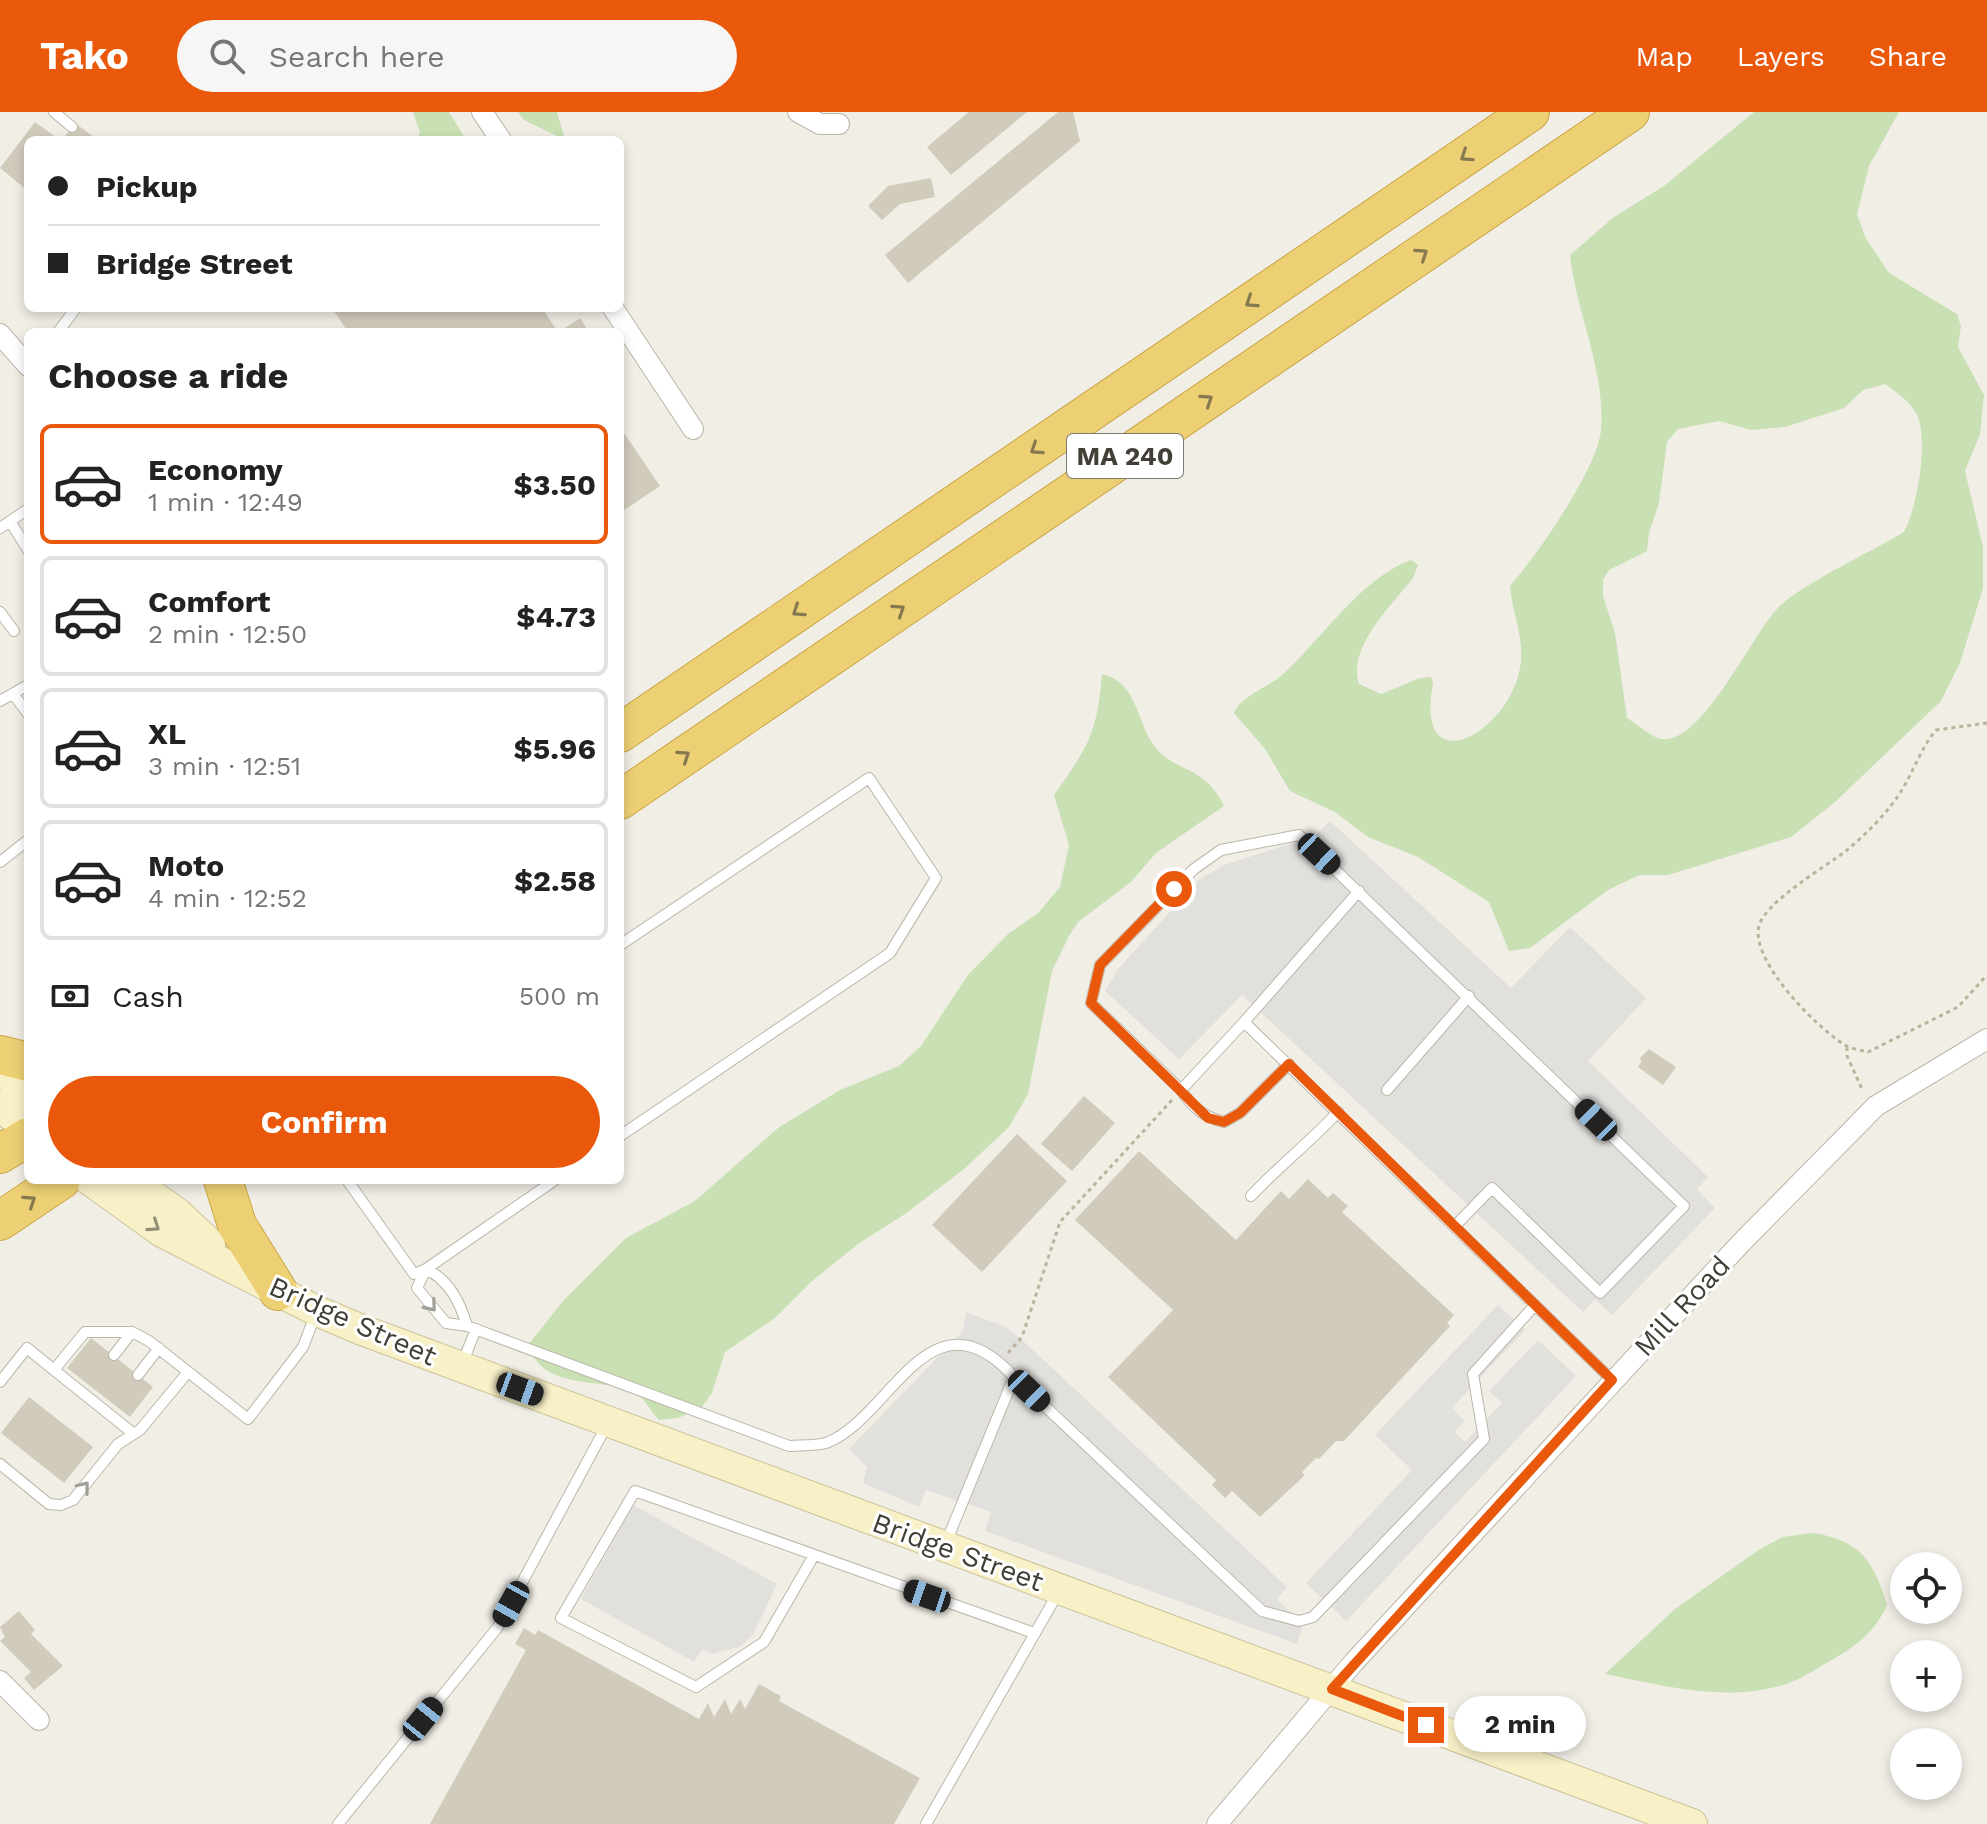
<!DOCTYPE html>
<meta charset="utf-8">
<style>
:root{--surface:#fff;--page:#f6f6f6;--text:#222;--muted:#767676;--line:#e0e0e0;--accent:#ea580c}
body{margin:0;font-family:"Work Sans",sans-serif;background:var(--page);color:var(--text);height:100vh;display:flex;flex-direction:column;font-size:30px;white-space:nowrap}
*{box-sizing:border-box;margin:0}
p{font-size:26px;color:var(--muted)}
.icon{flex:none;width:44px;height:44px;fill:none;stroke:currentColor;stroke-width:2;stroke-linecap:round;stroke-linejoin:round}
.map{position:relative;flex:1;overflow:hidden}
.side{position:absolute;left:24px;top:216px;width:600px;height:856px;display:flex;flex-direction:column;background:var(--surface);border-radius:12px;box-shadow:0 4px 12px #0003}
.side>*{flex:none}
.guide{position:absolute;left:24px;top:24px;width:600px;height:176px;border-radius:12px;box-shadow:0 4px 12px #0003;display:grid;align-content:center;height:176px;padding:0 24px;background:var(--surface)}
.buttons{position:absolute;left:1890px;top:1440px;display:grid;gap:16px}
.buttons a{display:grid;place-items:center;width:72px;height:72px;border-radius:50%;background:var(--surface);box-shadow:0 4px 12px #0003;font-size:40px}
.end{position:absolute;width:36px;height:36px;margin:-18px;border:10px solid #ea580c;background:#fff;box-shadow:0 0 0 4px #fff}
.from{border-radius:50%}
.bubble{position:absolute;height:56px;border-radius:28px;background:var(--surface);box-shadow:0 4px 12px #0003;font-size:26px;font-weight:700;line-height:56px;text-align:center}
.car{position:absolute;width:24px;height:48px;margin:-24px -12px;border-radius:10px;box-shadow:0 0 6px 2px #0007;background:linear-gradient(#222 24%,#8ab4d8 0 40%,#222 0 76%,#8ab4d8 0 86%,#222 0)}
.guide b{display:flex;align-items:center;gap:28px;height:76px;font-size:30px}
.guide b+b{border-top:2px solid var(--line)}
.guide i{width:20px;height:20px;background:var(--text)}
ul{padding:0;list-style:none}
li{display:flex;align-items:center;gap:24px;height:120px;margin:0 16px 12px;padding:0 8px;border:4px solid var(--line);border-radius:12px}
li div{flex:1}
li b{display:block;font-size:30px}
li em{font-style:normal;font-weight:700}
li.selected{border-color:var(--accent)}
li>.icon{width:72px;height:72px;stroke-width:1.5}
h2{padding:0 24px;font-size:36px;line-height:96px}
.pay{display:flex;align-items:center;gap:20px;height:88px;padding:0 24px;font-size:30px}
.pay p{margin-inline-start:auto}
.button{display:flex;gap:16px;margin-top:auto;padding:16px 24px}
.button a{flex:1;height:92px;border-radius:48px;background:var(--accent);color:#fff;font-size:32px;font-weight:700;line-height:92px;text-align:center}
header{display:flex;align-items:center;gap:48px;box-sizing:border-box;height:112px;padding:0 40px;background:var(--accent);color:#fff}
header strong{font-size:38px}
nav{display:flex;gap:44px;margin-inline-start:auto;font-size:28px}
.search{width:560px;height:72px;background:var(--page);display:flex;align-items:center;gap:20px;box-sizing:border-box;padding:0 28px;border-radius:44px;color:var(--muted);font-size:30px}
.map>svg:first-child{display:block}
</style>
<header>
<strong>Tako</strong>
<div class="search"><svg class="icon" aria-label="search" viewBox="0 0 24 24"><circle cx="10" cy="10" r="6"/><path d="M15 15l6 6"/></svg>Search here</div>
<nav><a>Map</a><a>Layers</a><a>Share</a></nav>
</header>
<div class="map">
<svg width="1987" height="1712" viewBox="0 0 1987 1712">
<rect width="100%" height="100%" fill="#f1eee6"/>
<path fill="#c8e0b3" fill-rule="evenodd" d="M413,0H449L466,28H417L420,21Z
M518,0H557L565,28L524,8Z
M1754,0H1899L1869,54L1857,102L1865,125L1889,161L1957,202L1961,214L1958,235L1984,283L1980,322L1965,359L1983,435V476L1960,551L1941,589L1835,690L1791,725L1668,763H1639L1608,778L1530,836L1509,839L1489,790L1418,745L1368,725L1335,700L1290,679L1265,637L1234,601C1241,584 1267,576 1282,563C1321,528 1361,466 1411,448L1418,453L1413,466C1392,493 1347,535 1359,572L1381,582L1420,566L1431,565L1433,571C1413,677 1516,618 1521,548C1523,523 1512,499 1510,474C1537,443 1597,358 1601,318C1606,260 1576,200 1570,143L1614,105L1664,74ZM1885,272C1898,281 1914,292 1919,308C1927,337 1917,395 1904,420C1869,441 1812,467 1782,492C1755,514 1700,641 1658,626C1647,622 1637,612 1627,606L1615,521L1603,484V468L1609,458L1647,439L1649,421L1659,391L1667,330L1678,317L1719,309L1751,318L1785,315L1844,296L1863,278Z
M1102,562C1138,570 1136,610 1155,635C1174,660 1205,653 1224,694L1156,741L1131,770L1078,810L1069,824L1052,859L1028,982L1009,1015L964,1057L905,1102L858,1132L812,1169L775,1206L725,1240L712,1281L701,1296L678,1306L659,1308C651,1300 644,1285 635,1281C601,1264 543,1280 528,1233L564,1188L626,1126L695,1089L778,1016L840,978L899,954L921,934L968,863L1008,822L1038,801L1060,775L1069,733L1054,683C1088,635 1097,622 1102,562Z
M1813,1421C1860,1428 1874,1449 1887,1493C1875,1520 1857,1533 1832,1548C1820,1554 1807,1564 1794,1569C1733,1593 1666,1574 1605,1562L1675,1497L1760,1437L1783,1425Z"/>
<path fill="#e2e0dd" d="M1330,709L1511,876L1570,815L1646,886L1588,949L1708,1065L1697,1077L1715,1096L1612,1203L1595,1187L1583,1200L1242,883L1179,947L1105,879L1119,856L1200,767L1224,753L1315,724Z
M1498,1193L1525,1218L1452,1296L1465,1309L1454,1320L1465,1330L1502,1291L1489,1279L1538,1228L1576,1264L1346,1509L1306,1471L1412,1358L1375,1323Z
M966,1200L1006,1215L1020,1226L1287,1475L1277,1487L1303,1513L1297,1532L985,1419L991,1400L926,1378L919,1395L863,1371L867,1355L849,1337L963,1219Z
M633,1393L777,1472L753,1523L739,1535L711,1542L702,1537L694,1550L581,1487Z"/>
<path fill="#d1cbbc" d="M969,0H1027L951,63L927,35Z
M1058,0H1073L1080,29L908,171L885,143Z
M35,10L60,28H28V79L0,56Z
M75,11L95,26L93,28H62Z
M931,66L935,85L900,92L882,108L868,94L888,74Z
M332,196H542L558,220H348Z
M580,206L589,220H559Z
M620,315L660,374L620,401Z
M1649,937L1676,955L1663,973L1638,955L1642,949L1639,947Z
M1084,984L1115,1011L1072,1059L1041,1032Z
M1017,1022L1067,1069L982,1160L932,1113Z
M1139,1039L1236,1128L1281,1079L1289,1087L1308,1067L1328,1086L1333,1081L1348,1094L1342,1100L1454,1203L1447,1211L1450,1214L1344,1329H1336L1319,1347L1316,1346L1302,1360L1305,1363L1260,1405L1232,1379L1225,1386L1212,1373L1216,1368L1108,1265L1173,1198L1075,1108Z
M91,1226L153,1275L130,1305L67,1256Z
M29,1285L93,1335L64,1371L1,1321Z
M19,1499L35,1518L31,1522L63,1554L34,1578L24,1566L31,1560L0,1529L5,1525L0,1515Z
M524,1516L535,1523L538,1518L699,1607L708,1591L714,1605L725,1587L731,1602L740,1587L745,1597L759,1572L781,1584L779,1589L920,1666L894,1712H430L526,1538L515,1532Z"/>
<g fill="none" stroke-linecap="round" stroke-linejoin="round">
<defs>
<path id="lane" d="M54,0L72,15
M58,220L76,196
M10,409L28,438
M0,416L28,397
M0,500L14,519
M14,583L28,602
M0,589L28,573
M0,750L28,728
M620,833L869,666L936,766L890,841L620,1024
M1244,910L1359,779
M1181,978C1193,996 1204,1005 1224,1010L1240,1001L1289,952
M1387,978L1469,884
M347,1068L414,1162L426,1157L555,1068
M1251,1084C1279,1054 1310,1030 1338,1000
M1455,1114L1492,1076L1600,1181L1684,1094L1299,723L1221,738L1194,757L1100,853L1091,891L1181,978L1244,910L1612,1268
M426,1157L417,1176L446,1211L467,1214L789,1334C800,1333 815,1334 826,1331C891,1307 929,1172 1014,1265
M426,1157C449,1168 460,1190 467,1214
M114,1243L132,1220
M462,1252L476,1217
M54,1258L134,1322
M138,1263L159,1236
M0,1270L27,1236L54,1258L85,1220H132L149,1229L248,1307L303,1235L316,1201
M0,1352L49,1392L61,1393L73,1388L118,1332L140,1318L188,1260
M945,1433L1014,1265L1262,1499L1299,1509L1313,1505L1484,1327L1473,1262L1535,1193
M813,1445L764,1530L696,1575L561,1506L635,1379L1034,1521
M338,1712L498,1515L608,1311
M926,1712L1058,1481"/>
<path id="street" d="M482,0L501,28
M798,0L820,12H839
M613,196L693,317
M0,222L28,254
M0,1569L39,1608
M1217,1712L1354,1550L1740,1132L1876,994L1987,927"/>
<path id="secondary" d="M0,956L28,983
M0,993L28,1018
M90,1068L162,1120L317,1199L362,1218L1692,1712
M131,1068L177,1101L210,1132"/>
<path id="highway" d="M620,621L1530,0
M620,688L1630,0
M0,943L28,950
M0,1042L28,1025
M223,1068L237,1113L278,1179
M0,1109L61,1068"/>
</defs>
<use href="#lane" stroke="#bbb6a9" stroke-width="12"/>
<use href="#street" stroke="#bbb6a9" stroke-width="22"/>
<use href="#secondary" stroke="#cbc39a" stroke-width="32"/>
<use href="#highway" stroke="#caa646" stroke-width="40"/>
<path stroke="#bbb39c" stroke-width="3" stroke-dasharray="4 4" stroke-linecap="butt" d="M1987,611L1936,618C1921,636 1915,656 1903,676C1890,699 1866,722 1846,739C1825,755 1765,790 1759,814C1750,849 1817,916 1845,933C1851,937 1861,938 1868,940L1958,895L1987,863
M1847,935V944L1863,979
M1008,1241L1022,1225L1060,1110L1172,988"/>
<use href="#lane" stroke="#fff" stroke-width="10"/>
<use href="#street" stroke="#fff" stroke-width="20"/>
<use href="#secondary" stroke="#f8f1c8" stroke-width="30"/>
<use href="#highway" stroke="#edd074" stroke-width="38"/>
</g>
<defs><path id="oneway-chevron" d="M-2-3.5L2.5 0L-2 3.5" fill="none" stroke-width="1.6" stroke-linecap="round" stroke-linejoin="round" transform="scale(2)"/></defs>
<g stroke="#86794f">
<use href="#oneway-chevron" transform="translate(1466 44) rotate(146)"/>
<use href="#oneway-chevron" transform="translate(1422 142) rotate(-34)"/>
<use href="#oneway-chevron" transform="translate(1251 190) rotate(146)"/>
<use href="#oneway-chevron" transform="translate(1207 288) rotate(-34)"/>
<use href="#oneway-chevron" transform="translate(1036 337) rotate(146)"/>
<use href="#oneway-chevron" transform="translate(899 498) rotate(-34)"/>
<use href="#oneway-chevron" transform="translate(798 499) rotate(146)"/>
<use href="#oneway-chevron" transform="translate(684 644) rotate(-34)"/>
<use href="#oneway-chevron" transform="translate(30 1089) rotate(-34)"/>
</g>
<use stroke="#948f78" href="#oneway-chevron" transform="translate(154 1114) rotate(34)"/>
<g stroke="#a09f9a">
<use href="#oneway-chevron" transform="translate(431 1194) rotate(50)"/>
<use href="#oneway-chevron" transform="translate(84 1375) rotate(-51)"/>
</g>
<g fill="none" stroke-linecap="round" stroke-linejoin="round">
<path stroke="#ea580c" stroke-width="10" d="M1174,777L1100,853L1091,891L1208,1006L1224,1010L1240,1001L1289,952L1612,1268L1332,1577L1426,1613"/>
</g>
<g text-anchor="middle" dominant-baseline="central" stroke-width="6" stroke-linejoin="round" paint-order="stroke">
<rect fill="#fff" stroke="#7b7972" stroke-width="2" x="1067" y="322" width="116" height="44" rx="6"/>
<g font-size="26" font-weight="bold" fill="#423f36">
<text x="1125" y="344">MA 240</text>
</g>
<g font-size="28" fill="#423f36" stroke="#fff">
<text transform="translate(1682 1194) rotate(-47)">Mill Road</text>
<text transform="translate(353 1209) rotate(24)">Bridge Street</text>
<text transform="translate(958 1440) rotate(20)">Bridge Street</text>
</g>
</g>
</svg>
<div class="buttons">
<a><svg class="icon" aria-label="locate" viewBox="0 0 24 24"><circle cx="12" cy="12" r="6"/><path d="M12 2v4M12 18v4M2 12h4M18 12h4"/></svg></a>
<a>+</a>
<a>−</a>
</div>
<i class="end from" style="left:1174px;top:777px"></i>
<i class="end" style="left:1426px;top:1613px"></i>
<div class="bubble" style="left:1454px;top:1584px;width:132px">2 min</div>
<i class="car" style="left:1319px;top:742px;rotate:133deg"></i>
<i class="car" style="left:1596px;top:1008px;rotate:314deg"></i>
<i class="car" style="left:520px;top:1277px;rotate:110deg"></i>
<i class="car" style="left:1029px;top:1279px;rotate:134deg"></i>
<i class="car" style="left:927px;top:1484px;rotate:289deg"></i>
<i class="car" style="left:511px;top:1492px;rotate:209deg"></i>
<i class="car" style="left:423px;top:1607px;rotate:39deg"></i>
<div class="guide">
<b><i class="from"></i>Pickup</b>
<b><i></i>Bridge Street</b>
</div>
<section class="side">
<h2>Choose a ride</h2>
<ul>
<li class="selected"><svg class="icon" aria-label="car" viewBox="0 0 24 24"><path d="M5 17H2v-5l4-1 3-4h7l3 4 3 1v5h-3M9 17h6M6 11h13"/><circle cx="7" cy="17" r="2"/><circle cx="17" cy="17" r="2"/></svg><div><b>Economy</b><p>1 min · 12:49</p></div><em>$3.50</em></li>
<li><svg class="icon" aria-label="car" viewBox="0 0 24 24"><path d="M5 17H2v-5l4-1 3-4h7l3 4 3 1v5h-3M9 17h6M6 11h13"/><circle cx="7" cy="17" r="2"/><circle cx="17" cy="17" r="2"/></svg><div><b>Comfort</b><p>2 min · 12:50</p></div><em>$4.73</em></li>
<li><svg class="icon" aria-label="car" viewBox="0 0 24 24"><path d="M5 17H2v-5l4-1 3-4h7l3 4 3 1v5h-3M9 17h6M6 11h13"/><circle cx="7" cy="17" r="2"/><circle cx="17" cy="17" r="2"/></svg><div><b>XL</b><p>3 min · 12:51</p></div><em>$5.96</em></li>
<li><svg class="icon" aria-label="car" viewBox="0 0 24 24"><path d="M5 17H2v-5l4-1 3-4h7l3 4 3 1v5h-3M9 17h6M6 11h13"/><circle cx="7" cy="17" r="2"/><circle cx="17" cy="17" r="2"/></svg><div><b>Moto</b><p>4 min · 12:52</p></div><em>$2.58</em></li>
</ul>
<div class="pay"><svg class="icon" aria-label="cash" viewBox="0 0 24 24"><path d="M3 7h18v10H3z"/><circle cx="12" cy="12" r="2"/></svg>Cash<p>500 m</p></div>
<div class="button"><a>Confirm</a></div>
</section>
</div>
